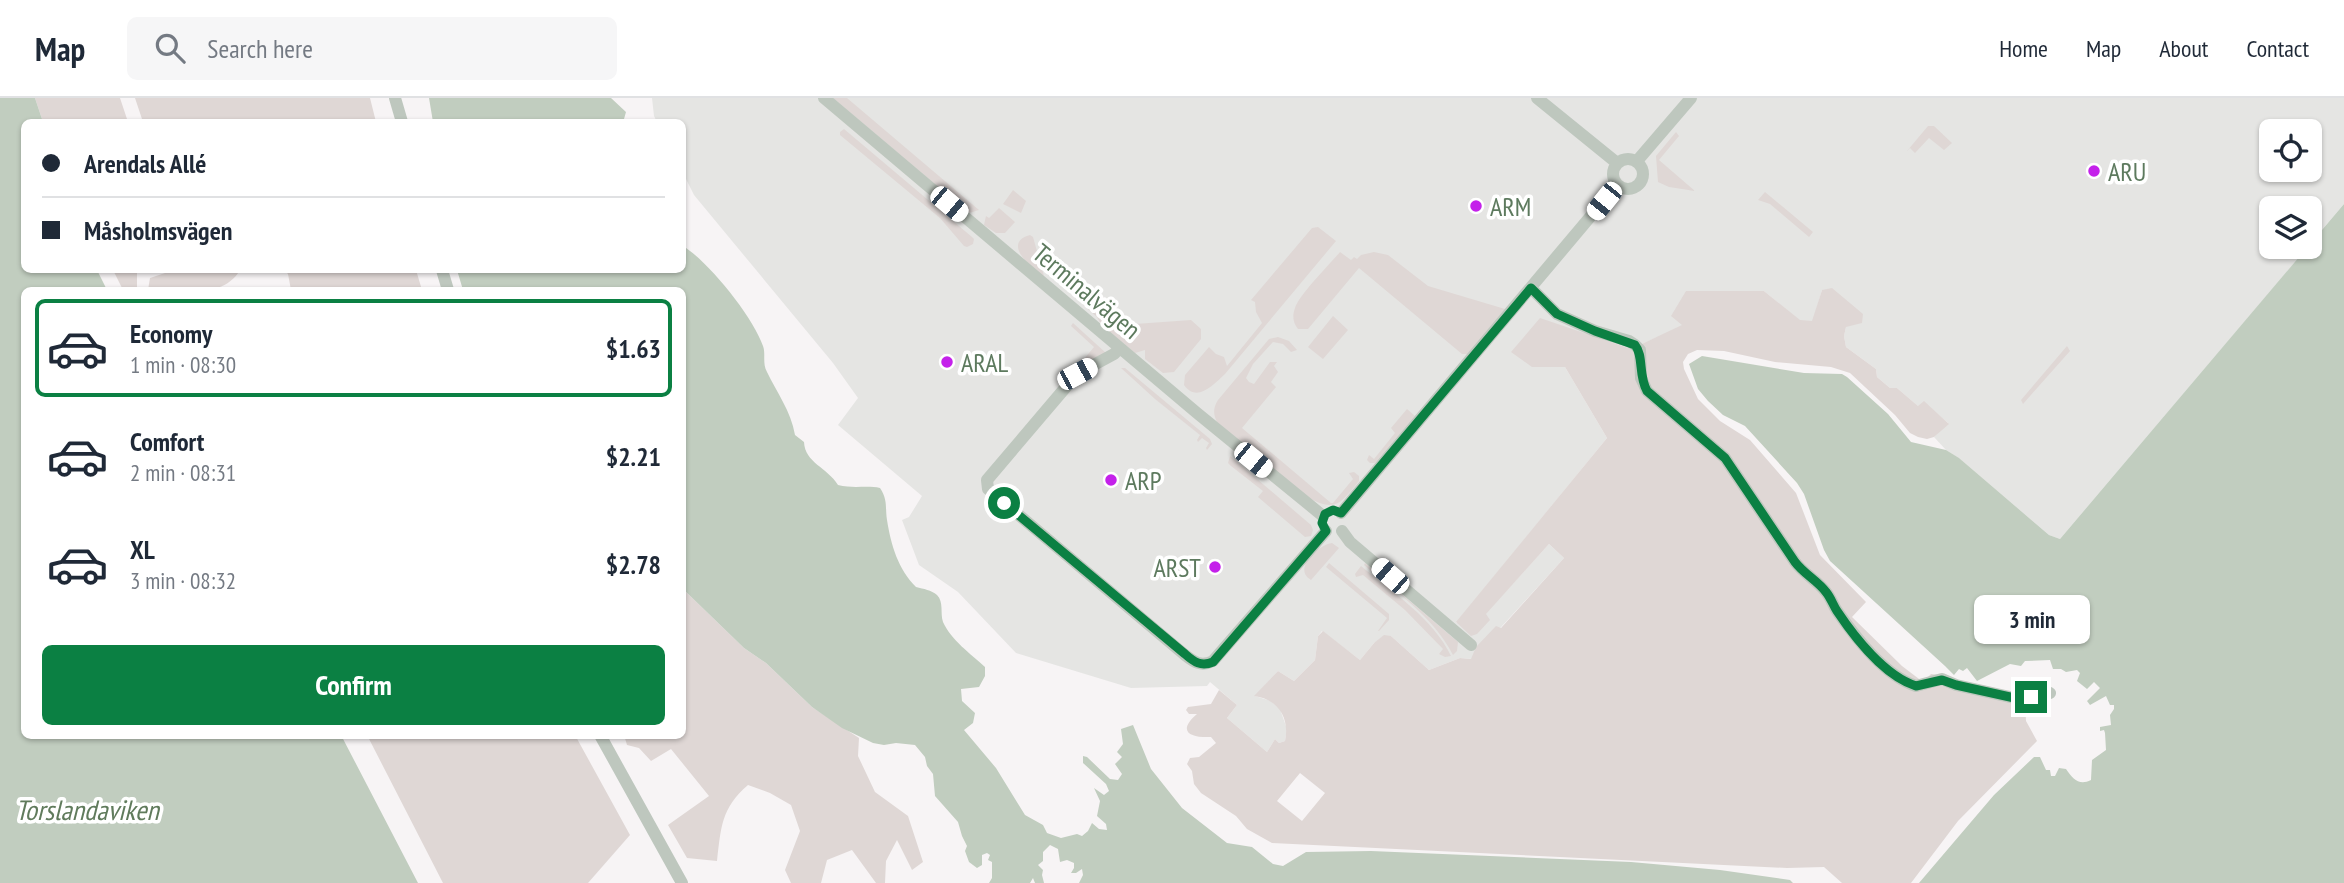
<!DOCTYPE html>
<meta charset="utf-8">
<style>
:root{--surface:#fff;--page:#f6f6f7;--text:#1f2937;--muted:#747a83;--line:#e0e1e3;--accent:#0b8043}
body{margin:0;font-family:"PT Sans Narrow",sans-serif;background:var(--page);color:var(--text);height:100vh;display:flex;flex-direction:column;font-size:26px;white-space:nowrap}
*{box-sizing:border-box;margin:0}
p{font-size:23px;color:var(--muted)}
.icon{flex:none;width:38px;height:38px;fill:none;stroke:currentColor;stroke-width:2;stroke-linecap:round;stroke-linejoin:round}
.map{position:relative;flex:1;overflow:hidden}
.side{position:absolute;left:21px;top:189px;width:665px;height:452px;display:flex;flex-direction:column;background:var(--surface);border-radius:10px;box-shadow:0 2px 5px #0004}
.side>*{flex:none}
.banner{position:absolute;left:21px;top:21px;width:665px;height:154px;border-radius:10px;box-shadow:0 2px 5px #0004;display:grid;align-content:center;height:154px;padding:0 21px;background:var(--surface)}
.tools{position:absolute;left:2259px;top:21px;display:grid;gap:14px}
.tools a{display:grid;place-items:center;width:63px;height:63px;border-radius:10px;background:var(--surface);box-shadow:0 2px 5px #0004;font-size:35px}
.end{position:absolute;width:32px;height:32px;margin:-16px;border:9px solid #0b8043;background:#fff;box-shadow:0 0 0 4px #fff}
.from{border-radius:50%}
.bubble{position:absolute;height:49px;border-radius:10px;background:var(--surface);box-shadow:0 2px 5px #0004;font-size:23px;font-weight:800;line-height:49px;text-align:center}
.car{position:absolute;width:21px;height:42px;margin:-21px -10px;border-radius:9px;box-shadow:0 0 5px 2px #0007;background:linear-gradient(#fff 24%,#345 0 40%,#fff 0 76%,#345 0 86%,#fff 0)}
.banner b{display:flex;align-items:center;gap:24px;height:66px;font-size:26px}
.banner b+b{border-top:2px solid var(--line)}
.banner i{width:18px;height:18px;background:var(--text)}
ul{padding:12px 0 0;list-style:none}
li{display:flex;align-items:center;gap:21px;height:98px;margin:0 14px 10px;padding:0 7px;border:4px solid transparent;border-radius:10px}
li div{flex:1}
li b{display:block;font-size:26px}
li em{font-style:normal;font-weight:800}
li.on{border-color:var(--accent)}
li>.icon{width:63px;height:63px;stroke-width:1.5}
.cta{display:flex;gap:14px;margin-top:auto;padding:14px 21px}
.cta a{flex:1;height:80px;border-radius:10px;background:var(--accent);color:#fff;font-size:28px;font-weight:800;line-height:80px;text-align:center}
header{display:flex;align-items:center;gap:42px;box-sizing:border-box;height:98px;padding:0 35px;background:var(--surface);border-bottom:2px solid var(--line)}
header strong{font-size:33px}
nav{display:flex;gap:38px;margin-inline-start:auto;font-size:24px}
.search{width:490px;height:63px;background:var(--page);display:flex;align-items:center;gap:18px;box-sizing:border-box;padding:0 24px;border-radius:10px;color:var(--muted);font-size:26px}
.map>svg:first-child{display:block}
</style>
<header>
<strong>Map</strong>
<div class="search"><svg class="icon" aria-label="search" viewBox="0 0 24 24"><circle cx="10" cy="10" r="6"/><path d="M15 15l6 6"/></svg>Search here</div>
<nav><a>Home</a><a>Map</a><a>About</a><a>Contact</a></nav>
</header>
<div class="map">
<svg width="2344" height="785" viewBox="0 0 2344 785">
<rect width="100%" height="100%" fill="#f7f4f5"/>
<path fill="#e5e5e3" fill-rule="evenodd" d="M652,0H2344V106L2310,146V110H2272V149H2308L2060,441L2049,437L1960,361L1946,352L1934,339L1948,325L1924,304L1919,309L1897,290H1890L1877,279L1876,271L1846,249L1844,238L1846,229L1822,192L1813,223H1800L1764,193L1630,251L1532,269H1565L1607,340L1456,525L1485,516L1549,446L1564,460L1472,561L1460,560L1429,572L1391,538L1374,545L1360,562L1322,533L1318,538L1315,562L1294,583L1278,573L1255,598L1271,603L1280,611L1287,631L1285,643L1279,645L1275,641L1267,654L1227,620L1237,607L1210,584L1207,588L1131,590L1016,555L958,494L919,467L902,422L909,419L922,398L838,327L858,300L833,265L694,97L683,75L682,24H657L654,18ZM2272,33H2310V72H2272Z"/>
<path fill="#dfd7d5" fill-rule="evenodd" d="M35,0H120L128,24H43Z
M135,0H370L376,24H143Z
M833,0H847L979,112L969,115Z
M1928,28H1934L1952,45L1944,52L1929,40L1915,55L1910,50L1907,53Z
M844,31L972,139L974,141L973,146L967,149L964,148L940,120L840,37V34Z
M1676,34L1679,38L1659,62L1695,93L1669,89L1658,84L1656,58Z
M1013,92L1026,103L1021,115L1003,106Z
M1765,94L1813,134L1809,139L1770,106L1758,102Z
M999,110L1015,124L1005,135H996L984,127L986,118L989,120Z
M1318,129L1336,143L1225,276C1213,287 1197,305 1184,287L1185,277L1209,249L1216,256L1224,259L1227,268L1262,225L1256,214L1255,204L1251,202L1312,130Z
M1030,137L1033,139L1044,178C1032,171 1001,145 1030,137Z
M1340,154L1351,162L1354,159L1357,161L1361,157L1374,154L1388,157L1428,188L1505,211L1467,256H1462L1359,170L1308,231H1298C1293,225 1292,218 1295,210C1299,197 1329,167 1340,154Z
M113,172H137V192H123Z
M174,172H240C223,202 177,193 148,192L150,180Z
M284,172H416L422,192H291L288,176Z
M1089,186L1135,226L1191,222L1201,231V241L1174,274L1163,275L1145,261V252L1135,255L1102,228L1097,219L1081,205L1078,198Z
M1832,190L1863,216L1862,225L1846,229L1844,238L1846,249L1876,271L1877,279L1890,290H1897L1918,308L1924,303L1949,326L1934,339L1927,341L1918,339L1910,335L1895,317L1850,275L1831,269L1775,264L1724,253L1697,252L1688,256L1683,264L1684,271L1698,301L1720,323L1750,342L1796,395L1820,457L1866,504L1852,519L1902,568L1923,584L1931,576L1939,577L2025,603L2026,623L2037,643L1958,723L1911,785H1842L1824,769L1787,770L1272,745L1247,731L1236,718L1201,695L1194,686L1192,673L1187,666L1190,660L1199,659L1216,645L1211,639C1191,640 1176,634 1197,616H1189L1186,612L1188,609L1211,606L1219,592L1237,607L1227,620L1267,654L1275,641L1279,645L1285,643C1290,620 1278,601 1254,598L1278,573L1294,583L1315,562L1318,538L1323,533L1360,562L1374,545L1384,537L1391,538L1429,572L1460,560L1471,561L1476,549L1496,528L1501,530L1564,460L1549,446L1486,516L1490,522L1477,536L1471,538L1456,524L1607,340L1565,269H1532L1511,254L1540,220L1631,251L1682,227L1671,218L1686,193H1764L1800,222L1812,223L1822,192ZM1300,675L1325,695L1302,723L1277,703Z
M1333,218L1348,232L1323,261L1308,249Z
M1073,225L1106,255L1074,273L1094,249L1071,228Z
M1278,239L1289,243L1297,252L1291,254L1283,246L1273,244L1253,266L1246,280L1249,284L1254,286L1270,264H1277L1274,268L1278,274L1271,284L1276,289L1242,330L1331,405H1333L1353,381L1349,375L1354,374L1359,378V383C1342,404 1336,415 1309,400L1217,324C1213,316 1213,310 1218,302L1269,241Z
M2067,248L2070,253L2023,306L2021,302Z
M1121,270H1125L1210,341L1212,346L1207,352L1206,350L1209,345L1202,340L1198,344L1197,342L1200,337L1155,301Z
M1407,311L1415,318L1375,365H1370L1367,362L1369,357L1374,361L1395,335L1391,330Z
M1230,358L1311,427L1313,432L1311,438L1305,439L1258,399L1263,393L1231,368L1228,365Z
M1332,445L1339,450L1311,482C1292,471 1318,447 1332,445Z
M1329,465L1389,516V522L1379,533H1378L1387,520L1326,469Z
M1365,465L1458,544L1457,553L1453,557C1433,518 1396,494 1364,467Z
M1361,468C1393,495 1433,520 1451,558L1445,559L1439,556L1443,551L1405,512L1363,477L1356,479L1355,476Z
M683,491L744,550L766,565L812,609L859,640L858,658L875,694L908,718L923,764L912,772L897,742L886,763L885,785H876L852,752L827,762L821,785H791L785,772L800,733L791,707L770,695L748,687C721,710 721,730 717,763L687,760L668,727L709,698L671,651L651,663L639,650L627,647L624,637H682Z
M367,637H575L630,737L588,785H443Z"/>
<path fill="#c1cdbf" d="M0,0H35L43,24H24V172H97L107,192H24V637H341L418,785H0Z
M429,0H611L626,14L624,21L619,24H433Z
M2344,106V785H1919L1994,697L2034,659H2040L2046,672H2050L2051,678H2055L2059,670L2066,671C2073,681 2079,688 2091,682L2092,662L2106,652L2105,635L2104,632L2100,633V629L2111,627L2110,617L2114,611V607H2110L2106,598L2090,607L2087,603L2100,590L2094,584L2087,591L2077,583L2080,575L2077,572L2066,574L2061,571H2053L2050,562L2025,563L2021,568L2010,566L1977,583L1967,570L1963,573L1959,571L1954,577L1945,568L1830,463L1824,452L1804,396L1797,385L1745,328L1723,317L1708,303L1698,291L1689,266L1702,258L1804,275L1842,276L1847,279L1888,316L1911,344L1946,352L1959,360L2049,437L2060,441Z
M683,148C709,164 753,219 763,248C766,256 762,265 767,274C777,295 791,313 795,337L804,344C805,365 827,369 838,387C854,391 867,387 880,390C888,402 885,409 887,422C891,447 898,471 916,489C924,491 931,492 937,497C944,504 940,515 943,524C951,542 971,556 985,569V578L979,589L961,591L962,603L975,615L973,625L964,632L996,670L1025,717L1043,727L1047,735L1061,740L1077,736L1082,738L1088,733L1092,725L1099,731L1107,732L1106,726L1097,718L1100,703L1094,690L1104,697L1109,693L1106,686L1083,665V658L1087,659L1110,681L1118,682L1122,676L1115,666L1122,659L1117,654L1123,646L1121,631L1133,627L1151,671L1182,710L1227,745L1252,749L1273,766L1283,768L1306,754L1371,753L1631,764L1720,772L1790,782L1793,785H1079L1083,777L1082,771L1076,775H1071L1074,770V765L1067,762L1060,764L1058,751L1050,747L1043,754V763L1038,767L1043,772L1042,777L1044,785H1035L1033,780L1030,785H989L992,780V764L988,762L990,757L987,755L982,757V767L977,770L969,764L965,753L967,748L962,738L958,724L935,698L933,676L927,668L925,659L915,647L896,645L884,647L873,645L842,630L812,609L766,565L744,550L683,491L682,192H463L457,172H682Z"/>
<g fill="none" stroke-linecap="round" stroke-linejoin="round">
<path stroke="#bec7be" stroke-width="12" d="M395,0L402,24
M824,0L1197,315L1323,418
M1537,0L1617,65
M1613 76a15 15 0 1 1 30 0a15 15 0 1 1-30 0Z
M1637,63L1691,0
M442,172L448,192
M1531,190L1557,216L1595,233L1629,243L1635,247L1640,252L1641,280L1647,293L1725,360L1795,464C1804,476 1818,483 1826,494C1831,500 1833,507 1837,513C1856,540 1885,578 1916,588L1942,581L1956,587L2019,601L2031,599L2044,592L2050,595
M1120,250L1114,256L1077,276L987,382L988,391L1185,557C1194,564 1201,569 1213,563L1326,433
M1341,415L1617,87
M1342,433L1350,444L1471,547
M600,637L682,785"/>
</g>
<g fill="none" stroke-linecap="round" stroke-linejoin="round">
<path stroke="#0b8043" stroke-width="9" d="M1004,405L1185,556C1194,564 1201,569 1213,564L1326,433L1322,425L1325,416L1333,412L1341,415L1531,190L1557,216L1595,233L1635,247C1644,258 1638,277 1647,293L1725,360L1795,464C1804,476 1818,483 1826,494C1831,500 1833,507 1837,513C1855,540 1885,578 1916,588L1942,582L1956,587L2019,601L2031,599"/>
</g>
<g fill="#c421ea" stroke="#fff" stroke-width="2.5">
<circle cx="2094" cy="73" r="7"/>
<circle cx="1476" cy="108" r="7"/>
<circle cx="947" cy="264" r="7"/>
<circle cx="1111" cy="382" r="7"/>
<circle cx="1215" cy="469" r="7"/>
</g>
<g text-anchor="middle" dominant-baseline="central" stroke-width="7" stroke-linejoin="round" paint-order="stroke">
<g font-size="26" fill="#5d7a5e" stroke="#fff" text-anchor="start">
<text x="2108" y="73">ARU</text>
<text x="1490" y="108">ARM</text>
<text x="961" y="264">ARAL</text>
<text x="1125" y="382">ARP</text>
<text x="1201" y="469" text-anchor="end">ARST</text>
</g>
<g font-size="26" fill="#5d7a5e" stroke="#fff">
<text transform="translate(1087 193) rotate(40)">Terminalvägen</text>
</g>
<g font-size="28" font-style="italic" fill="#607b5c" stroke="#fff">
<text x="87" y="711">Torslandaviken</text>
</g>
</g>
</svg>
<div class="tools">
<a><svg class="icon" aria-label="locate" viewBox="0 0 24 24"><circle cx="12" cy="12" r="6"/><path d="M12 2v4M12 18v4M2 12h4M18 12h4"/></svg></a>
<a><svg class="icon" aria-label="layers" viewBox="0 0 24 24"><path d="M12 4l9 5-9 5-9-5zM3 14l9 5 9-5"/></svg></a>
</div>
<i class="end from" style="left:1004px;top:405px"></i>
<i class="end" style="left:2031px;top:599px"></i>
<div class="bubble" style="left:1974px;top:497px;width:116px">3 min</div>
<i class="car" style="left:1604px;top:103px;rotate:219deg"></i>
<i class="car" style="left:949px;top:106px;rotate:130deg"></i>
<i class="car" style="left:1077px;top:276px;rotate:62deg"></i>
<i class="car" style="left:1253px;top:362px;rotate:129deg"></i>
<i class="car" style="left:1390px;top:478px;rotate:311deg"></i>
<div class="banner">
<b><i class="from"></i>Arendals Allé</b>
<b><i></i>Måsholmsvägen</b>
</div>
<section class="side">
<ul>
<li class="on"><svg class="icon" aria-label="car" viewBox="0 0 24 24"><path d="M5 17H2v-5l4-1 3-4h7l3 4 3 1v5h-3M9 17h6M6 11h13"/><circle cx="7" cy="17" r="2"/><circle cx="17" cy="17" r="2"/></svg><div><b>Economy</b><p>1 min · 08:30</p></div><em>$1.63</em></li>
<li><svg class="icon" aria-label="car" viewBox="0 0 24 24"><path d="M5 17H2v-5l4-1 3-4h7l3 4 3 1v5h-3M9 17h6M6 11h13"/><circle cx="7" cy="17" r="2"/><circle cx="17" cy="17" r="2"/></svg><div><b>Comfort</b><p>2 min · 08:31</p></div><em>$2.21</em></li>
<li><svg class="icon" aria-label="car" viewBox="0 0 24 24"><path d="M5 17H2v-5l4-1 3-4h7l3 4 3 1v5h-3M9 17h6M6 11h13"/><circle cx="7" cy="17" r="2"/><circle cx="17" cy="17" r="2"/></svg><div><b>XL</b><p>3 min · 08:32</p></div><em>$2.78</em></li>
</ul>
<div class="cta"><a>Confirm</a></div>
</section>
</div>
